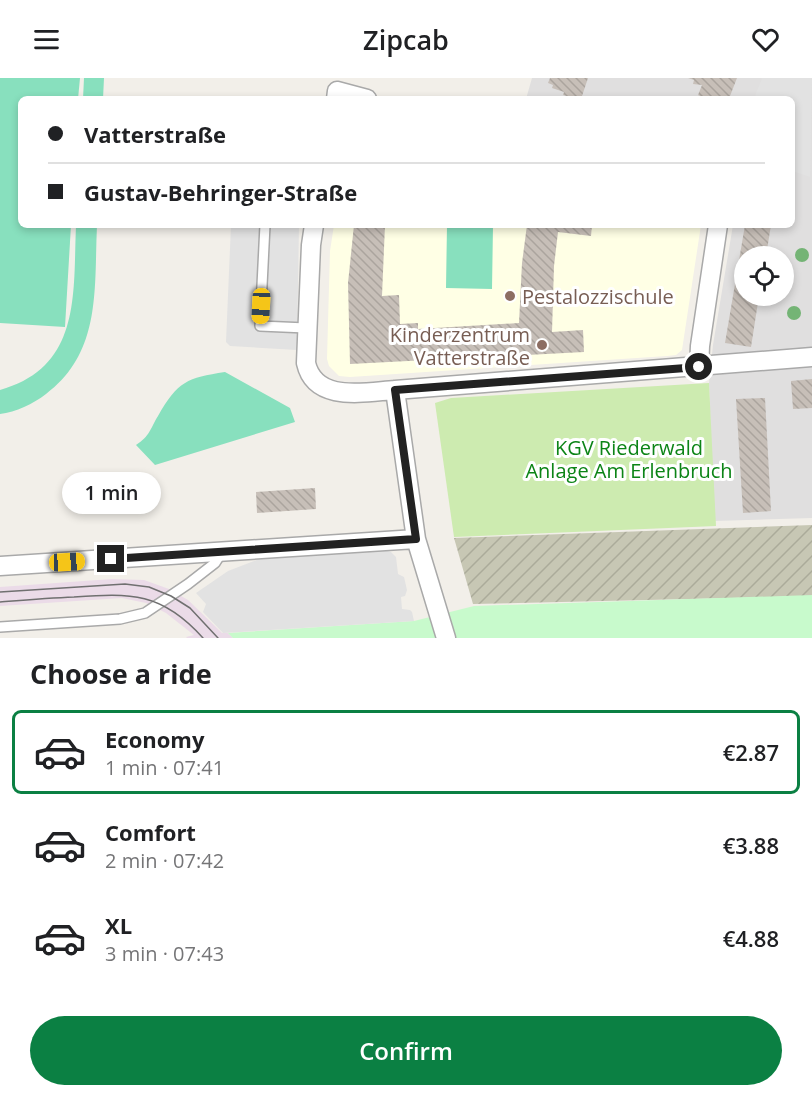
<!DOCTYPE html>
<meta charset="utf-8">
<style>
:root{--surface:#fff;--page:#f6f6f6;--text:#202124;--muted:#757577;--line:#e0e0e0;--accent:#0b8043}
body{margin:0;font-family:"Open Sans",sans-serif;background:var(--page);color:var(--text);height:100vh;display:flex;flex-direction:column;font-size:22px;white-space:nowrap}
*{box-sizing:border-box;margin:0}
p{font-size:20px;color:var(--muted)}
.icon{flex:none;width:33px;height:33px;fill:none;stroke:currentColor;stroke-width:2;stroke-linecap:round;stroke-linejoin:round}
.map{position:relative;height:560px;overflow:hidden}
.panel{display:flex;flex-direction:column;background:var(--surface);flex:1}
.panel>*{flex:none}
.hud{position:absolute;left:18px;top:18px;width:777px;height:132px;border-radius:9px;box-shadow:0 3px 9px #0003;display:grid;align-content:center;height:132px;padding:0 30px;background:var(--surface)}
.fabs{position:absolute;left:734px;top:168px;display:grid;gap:12px}
.fabs a{display:grid;place-items:center;width:60px;height:60px;border-radius:50%;background:var(--surface);box-shadow:0 3px 9px #0003;font-size:30px}
.end{position:absolute;width:27px;height:27px;margin:-14px;border:8px solid #222;background:#fff;box-shadow:0 0 0 3px #fff}
.from{border-radius:50%}
.bubble{position:absolute;height:42px;border-radius:21px;background:var(--surface);box-shadow:0 3px 9px #0003;font-size:20px;font-weight:600;line-height:42px;text-align:center}
.car{position:absolute;width:18px;height:36px;margin:-18px -9px;border-radius:8px;box-shadow:0 0 4px 2px #0007;background:linear-gradient(#f5c518 24%,#345 0 40%,#f5c518 0 76%,#345 0 86%,#f5c518 0)}
.hud b{display:flex;align-items:center;gap:21px;height:57px;font-size:22px}
.hud b+b{border-top:2px solid var(--line)}
.hud i{width:15px;height:15px;background:var(--text)}
ul{padding:0;list-style:none}
li{display:flex;align-items:center;gap:18px;height:84px;margin:0 12px 9px;padding:0 18px;border:3px solid transparent;border-radius:9px}
li div{flex:1}
li b{display:block;font-size:22px}
li em{font-style:normal;font-weight:600}
li.selected{border-color:var(--accent)}
li>.icon{width:54px;height:54px;stroke-width:1.5}
h2{padding:0 30px;font-size:27px;line-height:72px}
.button{display:flex;gap:12px;margin-top:auto;padding:12px 30px}
.button a{flex:1;height:69px;border-radius:36px;background:var(--accent);color:#fff;font-size:24px;font-weight:600;line-height:69px;text-align:center}
header{display:flex;justify-content:space-between;align-items:center;height:78px;padding:0 30px;background:var(--surface);font-size:27px;font-weight:600}
.map>svg:first-child{display:block}
</style>
<header><svg class="icon" aria-label="menu" viewBox="0 0 24 24"><path d="M4 6h16M4 12h16M4 18h16"/></svg>Zipcab<svg class="icon" aria-label="heart" viewBox="0 0 24 24"><path d="M12 20l-8-8c-3-5 5-10 8-4 3-6 11-1 8 4z"/></svg></header>
<div class="map">
<svg width="812" height="560" viewBox="0 0 812 560">
<defs>
<pattern id="construction-furrows" width="10" height="10" patternUnits="userSpaceOnUse" patternTransform="scale(1.5)"><rect width="10" height="10" fill="#c7c7b4"/><path d="M-1 1l2-2M0 10L10 0M9 11l2-2" fill="none" stroke="#abab9a"/></pattern>
<pattern id="building-back-hatch" width="6" height="6" patternUnits="userSpaceOnUse" patternTransform="scale(1.5)"><rect width="6" height="6" fill="#c7bfb8"/><path d="M-1 5l2 2M0 0l6 6M5-1l2 2" fill="none" stroke="#aba49e"/></pattern>
</defs>
<rect width="100%" height="100%" fill="#f2efe9"/>
<path fill="#e0dfdf" fill-rule="evenodd" d="M532,0H812V440L714,443L709,305L713,267L733,147H792V21H526ZM744,178H783V218H744Z"/>
<path fill="#ffffe5" d="M334,147H701L682,272L676,277L667,278L350,299L339,298L329,288L327,281L330,173Z"/>
<path fill="#ebdbe8" d="M112,501L144,502L169,511L188,522L222,555H228L233,560H187L186,559L194,557L166,535L146,525L122,520L0,528V509Z"/>
<path fill="url(#construction-furrows)" d="M812,447V518L473,526L454,460Z"/>
<path fill="#c8facc" d="M812,517V560H233L228,555L414,543L474,528Z"/>
<path fill="#cdebb0" d="M709,305L716,448L454,459L435,325L451,320Z"/>
<path fill="#88e0be" d="M0,0H80L78,21H21V147H71L65,249L0,245Z
M84,0H104L103,21H83Z
M76,147H97C94,210 102,274 46,316C33,326 16,334 0,336V312C82,289 73,215 76,147Z
M447,147H493L492,211L446,210Z
M225,294L290,330L295,344L155,387L136,367C150,358 150,351 158,338C178,303 187,300 225,294Z"/>
<path fill="#e2e2e2" d="M762,0H812L810,99L792,93V21H754Z
M231,147H299L297,272L230,268L226,264Z
M383,471L391,474L396,479L398,496L404,499L407,512L405,518L401,519L402,531L410,532L412,534L414,543L223,555L203,534L206,526L196,515L228,493L259,481L274,477Z"/>
<path fill="url(#building-back-hatch)" d="M550,0H588L581,21H569L570,19L563,17L564,14L552,10L553,7L548,5Z
M688,0H737L730,18L734,19L733,21H699L700,18L698,17L702,7L693,6L694,2Z
M354,147H385L382,218L399,217L400,246L418,245V251L519,245L522,185L527,147H592L591,158L558,154L554,188L552,254L583,252L584,274L350,286L348,205Z
M745,147H771L766,178H744V218H759L751,269L725,265Z
M812,301V330L793,331L791,303Z
M765,320L771,433L743,435L736,321Z
M315,410L316,431L257,435L256,414Z"/>
<g fill="none" stroke-linecap="round" stroke-linejoin="round">
<defs>
<path id="service" d="M265,147L260,248L306,250
M0,549L120,541L145,535L188,506L215,485L222,474"/>
<path id="minor" d="M336,21L337,13L367,21
M314,147L311,167L306,285C315,325 364,314 395,312L812,279
M699,289L700,268L718,147
M395,312L416,461L446,560
M0,488L416,461"/>
</defs>
<use href="#service" stroke="#a9a9a9" stroke-width="12"/>
<use href="#minor" stroke="#a9a9a9" stroke-width="21"/>
<use href="#service" stroke="#fff" stroke-width="9"/>
<use href="#minor" stroke="#fff" stroke-width="18"/>
<path stroke="#707070" stroke-width="1.5" d="M0,514L125,506L149,509L171,518L190,530L218,560
M0,524C25,522 49,520 74,519C131,515 162,514 203,560"/>
</g>
<g fill="#74b475">
<circle cx="802" cy="177" r="7"/>
<circle cx="794" cy="235" r="7"/>
</g>
<g fill="none" stroke-linecap="round" stroke-linejoin="round">
<path stroke="#222" stroke-width="8" d="M111,481L416,461L395,312L699,289"/>
</g>
<g fill="#8d6e63" stroke="#fff" stroke-width="2">
<circle cx="510" cy="218" r="6"/>
<circle cx="542" cy="267" r="6"/>
</g>
<g text-anchor="middle" dominant-baseline="central" stroke-width="6" stroke-linejoin="round" paint-order="stroke">
<g font-size="20" fill="#785e54" stroke="#fff" text-anchor="start">
<text x="522" y="218">Pestalozzischule</text>
<text x="530" y="256" text-anchor="end">Kinderzentrum<tspan x="530" dy="23">Vatterstraße</tspan></text>
</g>
<g font-size="20" fill="#0c8416" stroke="#fff">
<text x="629" y="369">KGV Riederwald<tspan x="629" dy="23">Anlage Am Erlenbruch</tspan></text>
</g>
</g>
</svg>
<div class="fabs">
<a><svg class="icon" aria-label="locate" viewBox="0 0 24 24"><circle cx="12" cy="12" r="6"/><path d="M12 2v4M12 18v4M2 12h4M18 12h4"/></svg></a>
</div>
<i class="end from" style="left:699px;top:289px"></i>
<i class="end" style="left:111px;top:481px"></i>
<div class="bubble" style="left:62px;top:394px;width:99px">1 min</div>
<i class="car" style="left:261px;top:228px;rotate:183deg"></i>
<i class="car" style="left:67px;top:484px;rotate:87deg"></i>
<div class="hud">
<b><i class="from"></i>Vatterstraße</b>
<b><i></i>Gustav-Behringer-Straße</b>
</div>
</div>
<section class="panel">
<h2>Choose a ride</h2>
<ul>
<li class="selected"><svg class="icon" aria-label="car" viewBox="0 0 24 24"><path d="M5 17H2v-5l4-1 3-4h7l3 4 3 1v5h-3M9 17h6M6 11h13"/><circle cx="7" cy="17" r="2"/><circle cx="17" cy="17" r="2"/></svg><div><b>Economy</b><p>1 min · 07:41</p></div><em>€2.87</em></li>
<li><svg class="icon" aria-label="car" viewBox="0 0 24 24"><path d="M5 17H2v-5l4-1 3-4h7l3 4 3 1v5h-3M9 17h6M6 11h13"/><circle cx="7" cy="17" r="2"/><circle cx="17" cy="17" r="2"/></svg><div><b>Comfort</b><p>2 min · 07:42</p></div><em>€3.88</em></li>
<li><svg class="icon" aria-label="car" viewBox="0 0 24 24"><path d="M5 17H2v-5l4-1 3-4h7l3 4 3 1v5h-3M9 17h6M6 11h13"/><circle cx="7" cy="17" r="2"/><circle cx="17" cy="17" r="2"/></svg><div><b>XL</b><p>3 min · 07:43</p></div><em>€4.88</em></li>
</ul>
<div class="button"><a>Confirm</a></div>
</section>
